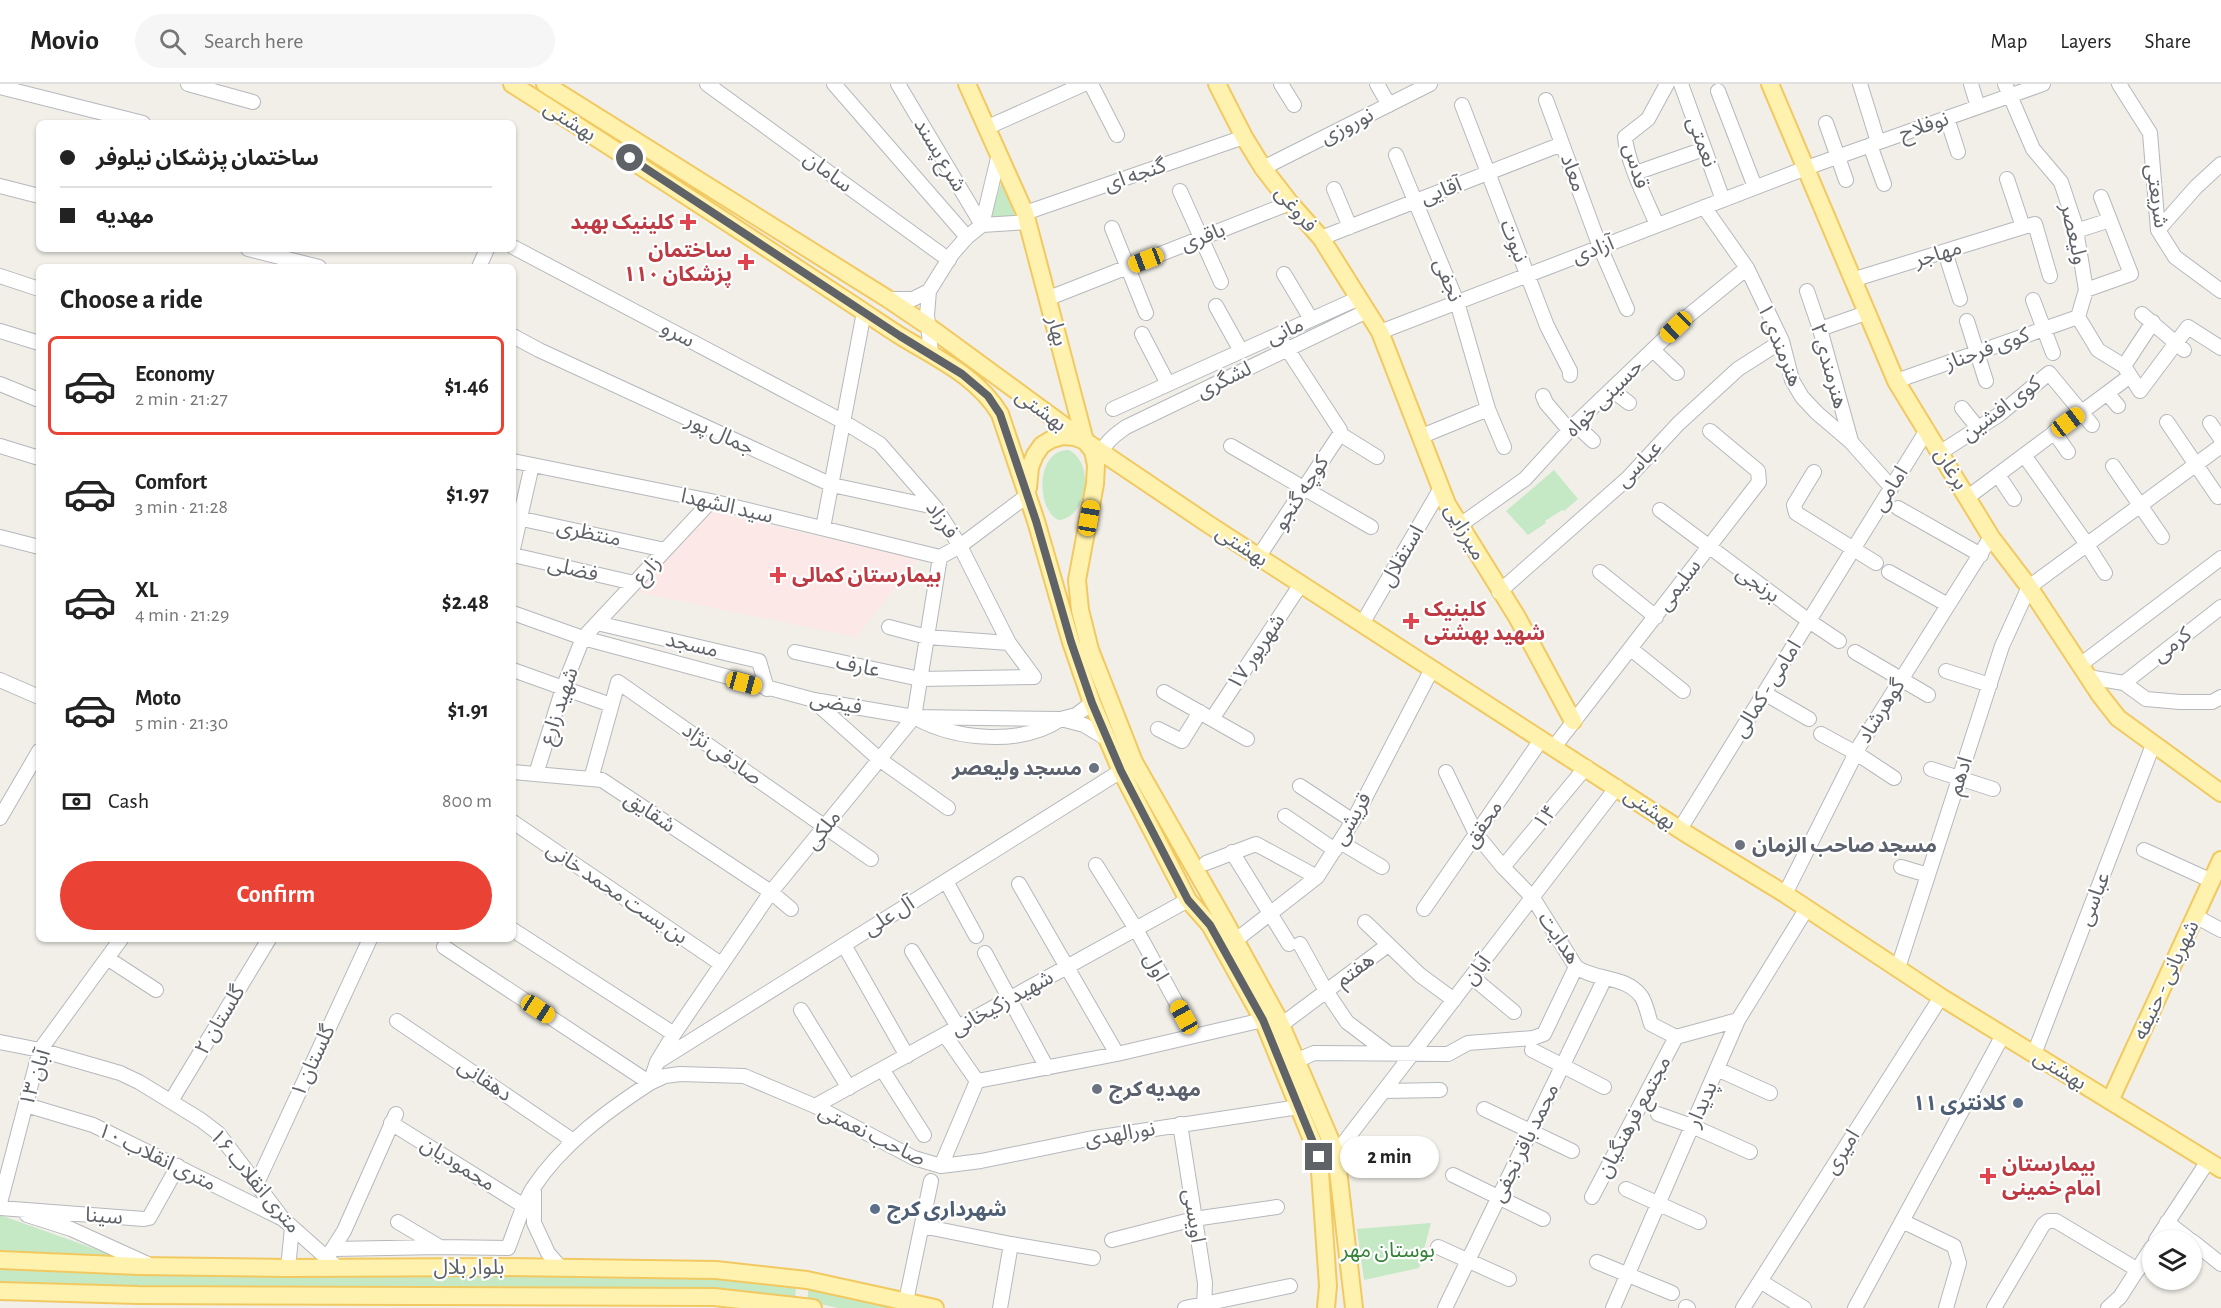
<!DOCTYPE html>
<meta charset="utf-8">
<style>
:root{--surface:#fff;--page:#f6f6f6;--text:#222;--muted:#767676;--line:#e0e0e0;--accent:#ea4335}
body{margin:0;font-family:"Alegreya Sans","Noto Sans Arabic",sans-serif;background:var(--page);color:var(--text);height:100vh;display:flex;flex-direction:column;font-size:22px;white-space:nowrap}
*{box-sizing:border-box;margin:0}
p{font-size:20px;color:var(--muted)}
.icon{flex:none;width:33px;height:33px;fill:none;stroke:currentColor;stroke-width:2;stroke-linecap:round;stroke-linejoin:round}
.map{position:relative;flex:1;overflow:hidden}
.sheet{position:absolute;left:36px;top:180px;width:480px;height:678px;display:flex;flex-direction:column;background:var(--surface);border-radius:9px;box-shadow:0 2px 4px #0004}
.sheet>*{flex:none}
.hud{position:absolute;left:36px;top:36px;width:480px;height:132px;border-radius:9px;box-shadow:0 2px 4px #0004;display:grid;align-content:center;height:132px;padding:0 24px;background:var(--surface)}
.fabs{position:absolute;left:2142px;top:1146px;display:grid;gap:12px}
.fabs a{display:grid;place-items:center;width:60px;height:60px;border-radius:50%;background:var(--surface);box-shadow:0 2px 4px #0004;font-size:30px}
.end{position:absolute;width:27px;height:27px;margin:-14px;border:8px solid #5f6368;background:#fff;box-shadow:0 0 0 3px #fff}
.from{border-radius:50%}
.bubble{position:absolute;height:42px;border-radius:21px;background:var(--surface);box-shadow:0 2px 4px #0004;font-size:20px;font-weight:700;line-height:42px;text-align:center}
.car{position:absolute;width:18px;height:36px;margin:-18px -9px;border-radius:8px;box-shadow:0 0 4px 2px #0007;background:linear-gradient(#f5c518 24%,#345 0 40%,#f5c518 0 76%,#345 0 86%,#f5c518 0)}
.hud b{display:flex;align-items:center;gap:21px;height:57px;font-size:22px}
.hud b+b{border-top:2px solid var(--line)}
.hud i{width:15px;height:15px;background:var(--text)}
ul{padding:0;list-style:none}
li{display:flex;align-items:center;gap:18px;height:99px;margin:0 12px 9px;padding:0 12px;border:3px solid transparent;border-radius:9px}
li div{flex:1}
li b{display:block;font-size:22px}
li em{font-style:normal;font-weight:700}
li.on{border-color:var(--accent)}
li>.icon{width:54px;height:54px;stroke-width:1.5}
h2{padding:0 24px;font-size:27px;line-height:72px}
.pay{display:flex;align-items:center;gap:15px;height:66px;padding:0 24px;font-size:22px}
.pay p{margin-inline-start:auto}
.cta{display:flex;gap:12px;margin-top:auto;padding:12px 24px}
.cta a{flex:1;height:69px;border-radius:36px;background:var(--accent);color:#fff;font-size:24px;font-weight:700;line-height:69px;text-align:center}
header{display:flex;align-items:center;gap:36px;box-sizing:border-box;height:84px;padding:0 30px;background:var(--surface);border-bottom:2px solid var(--line)}
header strong{font-size:28px}
nav{display:flex;gap:33px;margin-inline-start:auto;font-size:21px}
.search{width:420px;height:54px;background:var(--page);display:flex;align-items:center;gap:15px;box-sizing:border-box;padding:0 21px;border-radius:33px;color:var(--muted);font-size:22px}
.map>svg:first-child{display:block}
</style>
<header>
<strong>Movio</strong>
<div class="search"><svg class="icon" aria-label="search" viewBox="0 0 24 24"><circle cx="10" cy="10" r="6"/><path d="M15 15l6 6"/></svg>Search here</div>
<nav><a>Map</a><a>Layers</a><a>Share</a></nav>
</header>
<div class="map">
<svg width="2221" height="1224" viewBox="0 0 2221 1224">
<rect width="100%" height="100%" fill="#f1efe8"/>
<path fill="#fce8e6" d="M708,427L918,475L856,553L636,508Z"/>
<path fill="#c5e8c5" d="M1002,96L1016,135L989,139Z
M1069,366C1095,379 1088,433 1059,436C1036,427 1035,365 1069,366Z
M1554,386L1578,415L1564,427L1562,426L1545,437L1546,439L1528,451L1506,427Z
M0,1131L126,1176L0,1172Z
M1431,1139L1419,1184L1364,1196L1357,1145Z
M0,1183L634,1190L717,1192L796,1201L795,1217L0,1201Z
M809,1202L906,1224H838L807,1217Z"/>
<g fill="none" stroke-linecap="round" stroke-linejoin="round">
<defs>
<path id="minor" d="M188,0L253,18
M707,0L949,176
M834,0L967,153
M898,0L982,141
M1091,0L1117,51
M1281,0L1294,21
M1377,0L1389,21
M1681,0L1723,116
M1860,0L1878,58
M1971,0L1978,23
M2005,0L2033,65L2061,98L2075,140L2086,206L2078,233L2098,266L2124,282L2140,307L2188,243L2221,264
M2119,0L2150,49L2158,146L2175,173L2221,207
M0,3L143,39
M1718,7L1755,103
M1546,16L1600,163L1627,225
M1462,21L1547,242L1570,287V291
M1947,34L1958,68
M1826,39L1846,96
M988,43L1084,0
M1870,61L1884,100
M1396,71L1457,218L1488,325L1504,363
M1263,84L1430,0
M1644,86L1704,65
M2007,95L2023,143L2035,140L2050,192
M0,102L39,112
M1334,105L1350,143
M1180,107L1221,198
M1704,123L1747,184L1782,257L1792,296L1802,313L1817,329L1851,358L1891,403
M1025,129L1244,53
M982,141L999,70
M1657,141C1647,117 1627,78 1625,53L1648,35L1667,0
M1112,144L1146,229
M2158,146L2196,103L2221,80
M2076,147L2110,136
M1321,154L1562,60
M513,163L844,338L880,360L935,423L960,462L1009,559L1034,593
M248,165L319,183
M1945,168L1960,215
M479,183L487,165
M1284,190L1311,235
M0,192L39,205
M1852,196L2023,143
M2086,206L2131,190L2101,113
M929,207L927,231L931,269
M1807,207L1820,245L1851,357
M1049,214L1290,119
M888,215H913L929,207L952,170L967,153L982,141L1028,138
M2033,216L2053,269
M1216,222L1241,267
M2142,230L2184,266
M1967,237L1986,297
M1820,245L1866,229
M0,247L39,259
M1380,248L1806,84L2043,0
M1142,250L1168,300
M513,252L539,266L832,401L935,423
M1653,266L1677,289
M2124,282L2153,238
M1896,297L2078,233
M0,300L39,316
M1612,306L1629,319
M2107,309L2118,322
M1543,312L1546,319L1570,347
M1962,324L1978,344
M1113,325L1359,214
M2167,338L2218,413
M2210,339L2221,355
M1575,340L1593,357
M2054,348L2068,368
M1340,350L1377,373
M1422,352L1488,325
M0,362L39,374
M1231,362L1371,443
M1941,368L2000,330L2049,289L2092,341
M2024,371L2086,459L2105,489
M513,377L711,417L940,473
M1098,377C1102,361 1113,352 1126,343L1367,227
M2113,382L2162,453
M1814,388L1794,421L1796,429L1876,479
M1998,391L2014,415
M1968,413L2130,292
M1898,424L1981,471
M1660,426L1809,537L1839,557
M513,433L665,466
M1460,441L1525,395L1575,340L1688,232L1747,184
M823,444L864,228
M0,453L39,463
M513,465L532,381
M513,471L634,499
M1259,472L1340,350V346L1284,260
M940,473L960,462L1028,411
M1600,488L1656,533
M1889,488L1948,521
M1499,508L1628,394L1678,340L1738,285L1782,257
M513,529L583,554L814,616L914,633L1061,635L1076,631L1092,619
M597,539L759,577L767,605
M1362,540L1441,404
M889,543L927,553L1009,559
M1631,565L1683,607
M795,568L920,595L1034,593
M1855,568L1928,611
M2080,581L2221,474
M513,586L611,621
M1946,587L1990,601
M2088,593L2124,599L2146,615L2180,618H2212L2221,613
M0,596L39,613
M2124,599L2221,523
M1164,608L1247,655
M1764,609L1809,635
M814,617L879,675L948,724
M916,634C956,656 1022,662 1061,635L1084,641L1107,655
M1212,635L1301,500
M1158,645L1182,657L1200,628
M1821,650L1856,669L1894,694
M1554,663L1759,398L1758,387L1710,347
M1931,685L1993,705
M513,688L602,696L771,808L791,825
M1446,688L1476,750L1503,783L1533,814L1576,883C1596,897 1625,891 1641,912C1646,919 1648,931 1651,940L1676,953L1738,936
M536,690L563,604L583,554L711,417
M591,695L618,598L871,775
M1300,702L1353,737
M1285,732L1335,766
M0,734L39,667
M513,738L721,880
M1680,745L1927,346
M1340,758L1382,783
M2144,766L2212,797
M1232,768L1289,860
M1206,779L1256,760L1317,793
M1096,781L1136,845L1194,951
M1503,783L1586,683
M1901,783L1928,791
M946,797L976,852
M1019,800L1117,970
M1785,810L1860,661L1991,453
M1424,825L1541,656
M2195,832L2221,846
M1365,838L1420,891L1454,916
M513,846L674,950
M1236,856L1317,793L1353,737L1432,585
M1300,860L1326,907L1347,938L1388,969
M444,863L650,999L657,978L674,950L771,808L914,633L940,473
M912,867L958,943
M848,868L907,972
M985,869L1047,984
M107,874L156,906
M1898,884L2002,562L2029,503L2221,362
M1472,893L1514,928
M801,926L849,1004
M397,937L572,1056
M1281,941L1388,861
M945,951L977,997
M0,958L40,966L120,989L139,998L201,1036L218,1049L283,1135L338,1184
M1532,966L1604,1003
M2034,970L2153,661
M659,977L1121,687
M1296,977L1314,969L1448,970L1468,959L1533,954L1544,950L1576,883
M882,985L924,1051
M1717,985L1770,1009
M1384,1007L1440,1006
M171,1017L269,855
M26,1021L93,1041L281,1134
M815,1022L1188,816
M1484,1025L1572,1067
M1658,1030L1692,1042L1750,1068
M391,1039L524,1122
M1180,1040L1205,1199L1204,1224
M1336,1069L1617,703
M941,1082L977,997L1117,970L1263,936
M1453,1091L1543,1135
M257,1099L370,855
M1626,1105L1699,1138
M534,1106V1139L548,1169L560,1183
M1592,1113L1676,953
M0,1119L40,966L121,855
M0,1124L144,1135L149,1134L178,1082
M27,1131L71,1145L148,1180
M1902,1137L1954,1162L1959,1179L1946,1224
M398,1138L440,1163
M2167,1138L2190,1156
M922,1142L1011,1160
M1112,1156L1194,1135L1277,1123
M2156,1156L2208,1077
M2192,1157L2221,1180
M1438,1163L1509,1195
M333,1165L440,1163L508,1164C516,1144 522,1122 533,1104C562,1060 607,1027 650,999L665,992L680,990L744,992L815,1022L914,1074L941,1082L981,1077L1088,1055L1299,1023
M330,1169L344,1147L396,1030
M1597,1178L1672,1209
M288,1184L292,1144
M1760,1197L1804,1224
M906,1217L931,1097
M1686,1223L1688,1224
M1000,1224L1011,1160L1093,1174
M1185,1224L1290,1202
M1445,1224L1605,894
M1613,1224L1738,936L1807,824
M1743,1224L1941,913
M1855,1224L2003,951
M1994,1224L2043,1141L2048,1137H2056L2138,1186
M2108,1224L2120,1213L2152,1163"/>
<path id="major" d="M512,0C630,75 747,151 864,228C876,236 889,245 902,253C938,275 978,293 1000,330L1036,437L1071,558L1092,619L1121,687L1188,816L1210,841L1263,936L1319,1073L1328,1202L1326,1224
M545,0L888,215L928,242L1085,357L1208,440L1690,752L1785,810L1941,913L2221,1085
M967,0L1025,129L1085,357
M1217,0L1244,53L1263,84L1290,119L1321,154L1380,248L1447,420L1517,533L1573,637
M1770,0L1896,297L1991,453L2029,503L2100,611L2118,634L2221,709
M1028,404L1030,383L1035,371L1042,361L1052,355L1063,352L1075,353L1085,357L1093,367L1096,381L1095,400L1077,496L1080,526L1090,566L1134,678L1223,834L1278,934L1336,1069L1354,1224
M2110,1017L2221,776
M0,1176L139,1182L288,1184L500,1183L716,1186L807,1196L935,1224
M0,1207L138,1211L714,1213L813,1224"/>
</defs>
<use href="#minor" stroke="#b5b8bc" stroke-width="16"/>
<use href="#major" stroke="#f2c960" stroke-width="20"/>
<use href="#minor" stroke="#fff" stroke-width="14"/>
<use href="#major" stroke="#fff2af" stroke-width="16"/>
</g>
<g fill="none" stroke-linecap="round" stroke-linejoin="round">
<path stroke="#5f6368" stroke-width="8" d="M630,74L900,252L962,290L988,312L1000,330L1036,437L1071,558L1092,619L1121,687L1188,816L1210,841L1263,936L1319,1073"/>
</g>
<g fill="#e0444e" stroke="#fff" stroke-width="2">
<path d="M685 129h6v6h6v6h-6v6h-6v-6h-6v-6h6z"/>
<path d="M743 169h6v6h6v6h-6v6h-6v-6h-6v-6h6z"/>
<path d="M775 482h6v6h6v6h-6v6h-6v-6h-6v-6h6z"/>
<path d="M1408 528h6v6h6v6h-6v6h-6v-6h-6v-6h6z"/>
<path d="M1985 1083h6v6h6v6h-6v6h-6v-6h-6v-6h6z"/>
</g>
<g fill="#6b7280" stroke="#fff" stroke-width="2">
<circle cx="1094" cy="684" r="6"/>
<circle cx="1740" cy="761" r="6"/>
<circle cx="1097" cy="1005" r="6"/>
</g>
<g fill="#5c6f8a" stroke="#fff" stroke-width="2">
<circle cx="2018" cy="1019" r="6"/>
<circle cx="875" cy="1125" r="6"/>
</g>
<g text-anchor="middle" dominant-baseline="central" stroke-width="4.5" stroke-linejoin="round" paint-order="stroke">
<g font-size="21" fill="#5f6368" stroke="#fff">
<text transform="translate(570 37) rotate(32)">بهشتى</text>
<text transform="translate(1347 42) rotate(-27)">نوروزی</text>
<text transform="translate(1924 42) rotate(-19)">نوفلاح</text>
<text transform="translate(1702 58) rotate(70)">نعمتی</text>
<text transform="translate(940 71) rotate(59)">شرع پسند</text>
<text transform="translate(1636 82) rotate(74)">قدس</text>
<text transform="translate(828 88) rotate(36)">سامان</text>
<text transform="translate(1573 89) rotate(70)">معاد</text>
<text transform="translate(1135 91) rotate(-19)">گنجه ای</text>
<text transform="translate(1441 107) rotate(-21)">آقایی</text>
<text transform="translate(2157 112) rotate(82)">شریعتی</text>
<text transform="translate(1296 125) rotate(50)">فروغی</text>
<text transform="translate(2074 150) rotate(77)">ولیعصر</text>
<text transform="translate(1203 153) rotate(-21)">باقری</text>
<text transform="translate(1514 157) rotate(69)">نبوت</text>
<text transform="translate(1593 166) rotate(-21)">آزادی</text>
<text transform="translate(1938 170) rotate(-17)">مهاجر</text>
<text transform="translate(1448 196) rotate(68)">نجفی</text>
<text transform="translate(1057 247) rotate(76)">بهار</text>
<text transform="translate(1285 247) rotate(-24)">مانی</text>
<text transform="translate(678 250) rotate(28)">سرو</text>
<text transform="translate(1780 261) rotate(68)">هنرمندی ۱</text>
<text transform="translate(1987 265) rotate(-20)">کوی فرحناز</text>
<text transform="translate(1829 282) rotate(74)">هنرمندی ۲</text>
<text transform="translate(1224 296) rotate(-26)">لشگری</text>
<text transform="translate(1604 314) rotate(-45)">حسینی خواه</text>
<text transform="translate(2001 325) rotate(-37)">کوی افشین</text>
<text transform="translate(1041 326) rotate(36)">بهشتى</text>
<text transform="translate(720 350) rotate(25)">جمال پور</text>
<text transform="translate(1639 380) rotate(-46)">عباسی</text>
<text transform="translate(1951 385) rotate(59)">برغان</text>
<text transform="translate(1890 405) rotate(-58)">امامی</text>
<text transform="translate(1301 409) rotate(-57)">کوچه گنجو</text>
<text transform="translate(727 422) rotate(13)">سید الشهدا</text>
<text transform="translate(942 436) rotate(55)">فرزاد</text>
<text transform="translate(1465 448) rotate(60)">میرزایی</text>
<text transform="translate(589 449) rotate(12)">منتظری</text>
<text transform="translate(1242 462) rotate(33)">بهشتی</text>
<text transform="translate(1402 472) rotate(-60)">استقلال</text>
<text transform="translate(573 485) rotate(13)">فضلی</text>
<text transform="translate(647 486) rotate(-47)">زارع</text>
<text transform="translate(1758 500) rotate(36)">برنجی</text>
<text transform="translate(1679 501) rotate(-53)">سلیمی</text>
<text transform="translate(692 561) rotate(13)">مسجد</text>
<text transform="translate(2172 561) rotate(-38)">کرمی</text>
<text transform="translate(1256 568) rotate(-56)">۱۷ شهریور</text>
<text transform="translate(858 582) rotate(12)">عارف</text>
<text transform="translate(1767 605) rotate(-58)">امامی - کمالی</text>
<text transform="translate(836 619) rotate(10)">فیضی</text>
<text transform="translate(559 622) rotate(-71)">شهید زارع</text>
<text transform="translate(1881 627) rotate(-58)">گوهرشاد</text>
<text transform="translate(722 670) rotate(35)">صادقی نژاد</text>
<text transform="translate(1960 692) rotate(-72)">ادهم</text>
<text transform="translate(1650 725) rotate(34)">بهشتی</text>
<text transform="translate(650 728) rotate(34)">شقایق</text>
<text transform="translate(1545 733) rotate(-50)">۱۴</text>
<text transform="translate(1352 735) rotate(-60)">قریشی</text>
<text transform="translate(1483 740) rotate(-55)">محقق</text>
<text transform="translate(823 746) rotate(-51)">ملکی</text>
<text transform="translate(617 809) rotate(34)">بن بست محمد خانی</text>
<text transform="translate(2094 815) rotate(-69)">عباسی</text>
<text transform="translate(889 832) rotate(-32)">آل علی</text>
<text transform="translate(1559 854) rotate(56)">هدایت</text>
<text transform="translate(1156 883) rotate(61)">اول</text>
<text transform="translate(1355 886) rotate(-37)">هفتم</text>
<text transform="translate(1477 886) rotate(-53)">آبان</text>
<text transform="translate(2166 896) rotate(-65)">شهربانی - حنیفه</text>
<text transform="translate(1002 919) rotate(-29)">شهید زکیخانی</text>
<text transform="translate(220 936) rotate(-59)">گلستان ۲</text>
<text transform="translate(313 977) rotate(-65)">گلستان ۱</text>
<text transform="translate(2060 986) rotate(31)">بهشتی</text>
<text transform="translate(35 994) rotate(-72)">۱۳ آبان</text>
<text transform="translate(485 996) rotate(34)">دهقانی</text>
<text transform="translate(1702 1020) rotate(-66)">پدیدار</text>
<text transform="translate(1634 1033) rotate(-62)">مجتمع فرهنگیان</text>
<text transform="translate(1120 1050) rotate(-9)">نورالهدی</text>
<text transform="translate(872 1051) rotate(26)">صاحب نعمتی</text>
<text transform="translate(1525 1059) rotate(-64)">محمد باقر نجفی</text>
<text transform="translate(1842 1068) rotate(-58)">امیری</text>
<text transform="translate(157 1073) rotate(26)">۱۰ متری انقلاب</text>
<text transform="translate(458 1080) rotate(32)">محمودیان</text>
<text transform="translate(255 1097) rotate(50)">۱۶ متری انقلاب</text>
<text transform="translate(104 1132) rotate(4)">سینا</text>
<text transform="translate(1194 1132) rotate(81)">اویسی</text>
<text x="469" y="1183">بلوار بلال</text>
</g>
<g font-size="21" font-weight="bold" fill="#be3a42" stroke="#fff" text-anchor="start">
<text x="674" y="138" text-anchor="end">کلینیک بهبد</text>
<text x="732" y="166" text-anchor="end">ساختمان<tspan x="732" dy="24">پزشکان ۱۱۰</tspan></text>
<text x="792" y="491">بیمارستان کمالی</text>
<text x="1424" y="525">کلینیک<tspan x="1424" dy="24">شهید بهشتی</tspan></text>
<text x="2002" y="1080">بیمارستان<tspan x="2002" dy="24">امام خمینی</tspan></text>
</g>
<g font-size="21" font-weight="bold" fill="#5b616d" stroke="#fff" text-anchor="start">
<text x="1082" y="684" text-anchor="end">مسجد ولیعصر</text>
<text x="1752" y="761">مسجد صاحب الزمان</text>
<text x="1109" y="1005">مهدیه کرج</text>
</g>
<g font-size="21" font-weight="bold" fill="#4e5e75" stroke="#fff" text-anchor="end">
<text x="2006" y="1019">کلانتری ۱۱</text>
<text x="887" y="1125" text-anchor="start">شهرداری کرج</text>
</g>
<g font-size="21" fill="#348238" stroke="#fff">
<text x="1388" y="1166">بوستان مهر</text>
</g>
</g>
</svg>
<div class="fabs">
<a><svg class="icon" aria-label="layers" viewBox="0 0 24 24"><path d="M12 4l9 5-9 5-9-5zM3 14l9 5 9-5"/></svg></a>
</div>
<i class="end from" style="left:630px;top:74px"></i>
<i class="end" style="left:1319px;top:1073px"></i>
<div class="bubble" style="left:1340px;top:1052px;width:99px">2 min</div>
<i class="car" style="left:1146px;top:176px;rotate:249deg"></i>
<i class="car" style="left:1676px;top:243px;rotate:226deg"></i>
<i class="car" style="left:2068px;top:338px;rotate:53deg"></i>
<i class="car" style="left:1089px;top:434px;rotate:10deg"></i>
<i class="car" style="left:744px;top:599px;rotate:105deg"></i>
<i class="car" style="left:538px;top:925px;rotate:123deg"></i>
<i class="car" style="left:1184px;top:933px;rotate:331deg"></i>
<div class="hud">
<b><i class="from"></i>ساختمان پزشکان نیلوفر</b>
<b><i></i>مهدیه</b>
</div>
<section class="sheet">
<h2>Choose a ride</h2>
<ul>
<li class="on"><svg class="icon" aria-label="car" viewBox="0 0 24 24"><path d="M5 17H2v-5l4-1 3-4h7l3 4 3 1v5h-3M9 17h6M6 11h13"/><circle cx="7" cy="17" r="2"/><circle cx="17" cy="17" r="2"/></svg><div><b>Economy</b><p>2 min · 21:27</p></div><em>$1.46</em></li>
<li><svg class="icon" aria-label="car" viewBox="0 0 24 24"><path d="M5 17H2v-5l4-1 3-4h7l3 4 3 1v5h-3M9 17h6M6 11h13"/><circle cx="7" cy="17" r="2"/><circle cx="17" cy="17" r="2"/></svg><div><b>Comfort</b><p>3 min · 21:28</p></div><em>$1.97</em></li>
<li><svg class="icon" aria-label="car" viewBox="0 0 24 24"><path d="M5 17H2v-5l4-1 3-4h7l3 4 3 1v5h-3M9 17h6M6 11h13"/><circle cx="7" cy="17" r="2"/><circle cx="17" cy="17" r="2"/></svg><div><b>XL</b><p>4 min · 21:29</p></div><em>$2.48</em></li>
<li><svg class="icon" aria-label="car" viewBox="0 0 24 24"><path d="M5 17H2v-5l4-1 3-4h7l3 4 3 1v5h-3M9 17h6M6 11h13"/><circle cx="7" cy="17" r="2"/><circle cx="17" cy="17" r="2"/></svg><div><b>Moto</b><p>5 min · 21:30</p></div><em>$1.91</em></li>
</ul>
<div class="pay"><svg class="icon" aria-label="cash" viewBox="0 0 24 24"><path d="M3 7h18v10H3z"/><circle cx="12" cy="12" r="2"/></svg>Cash<p>800 m</p></div>
<div class="cta"><a>Confirm</a></div>
</section>
</div>
